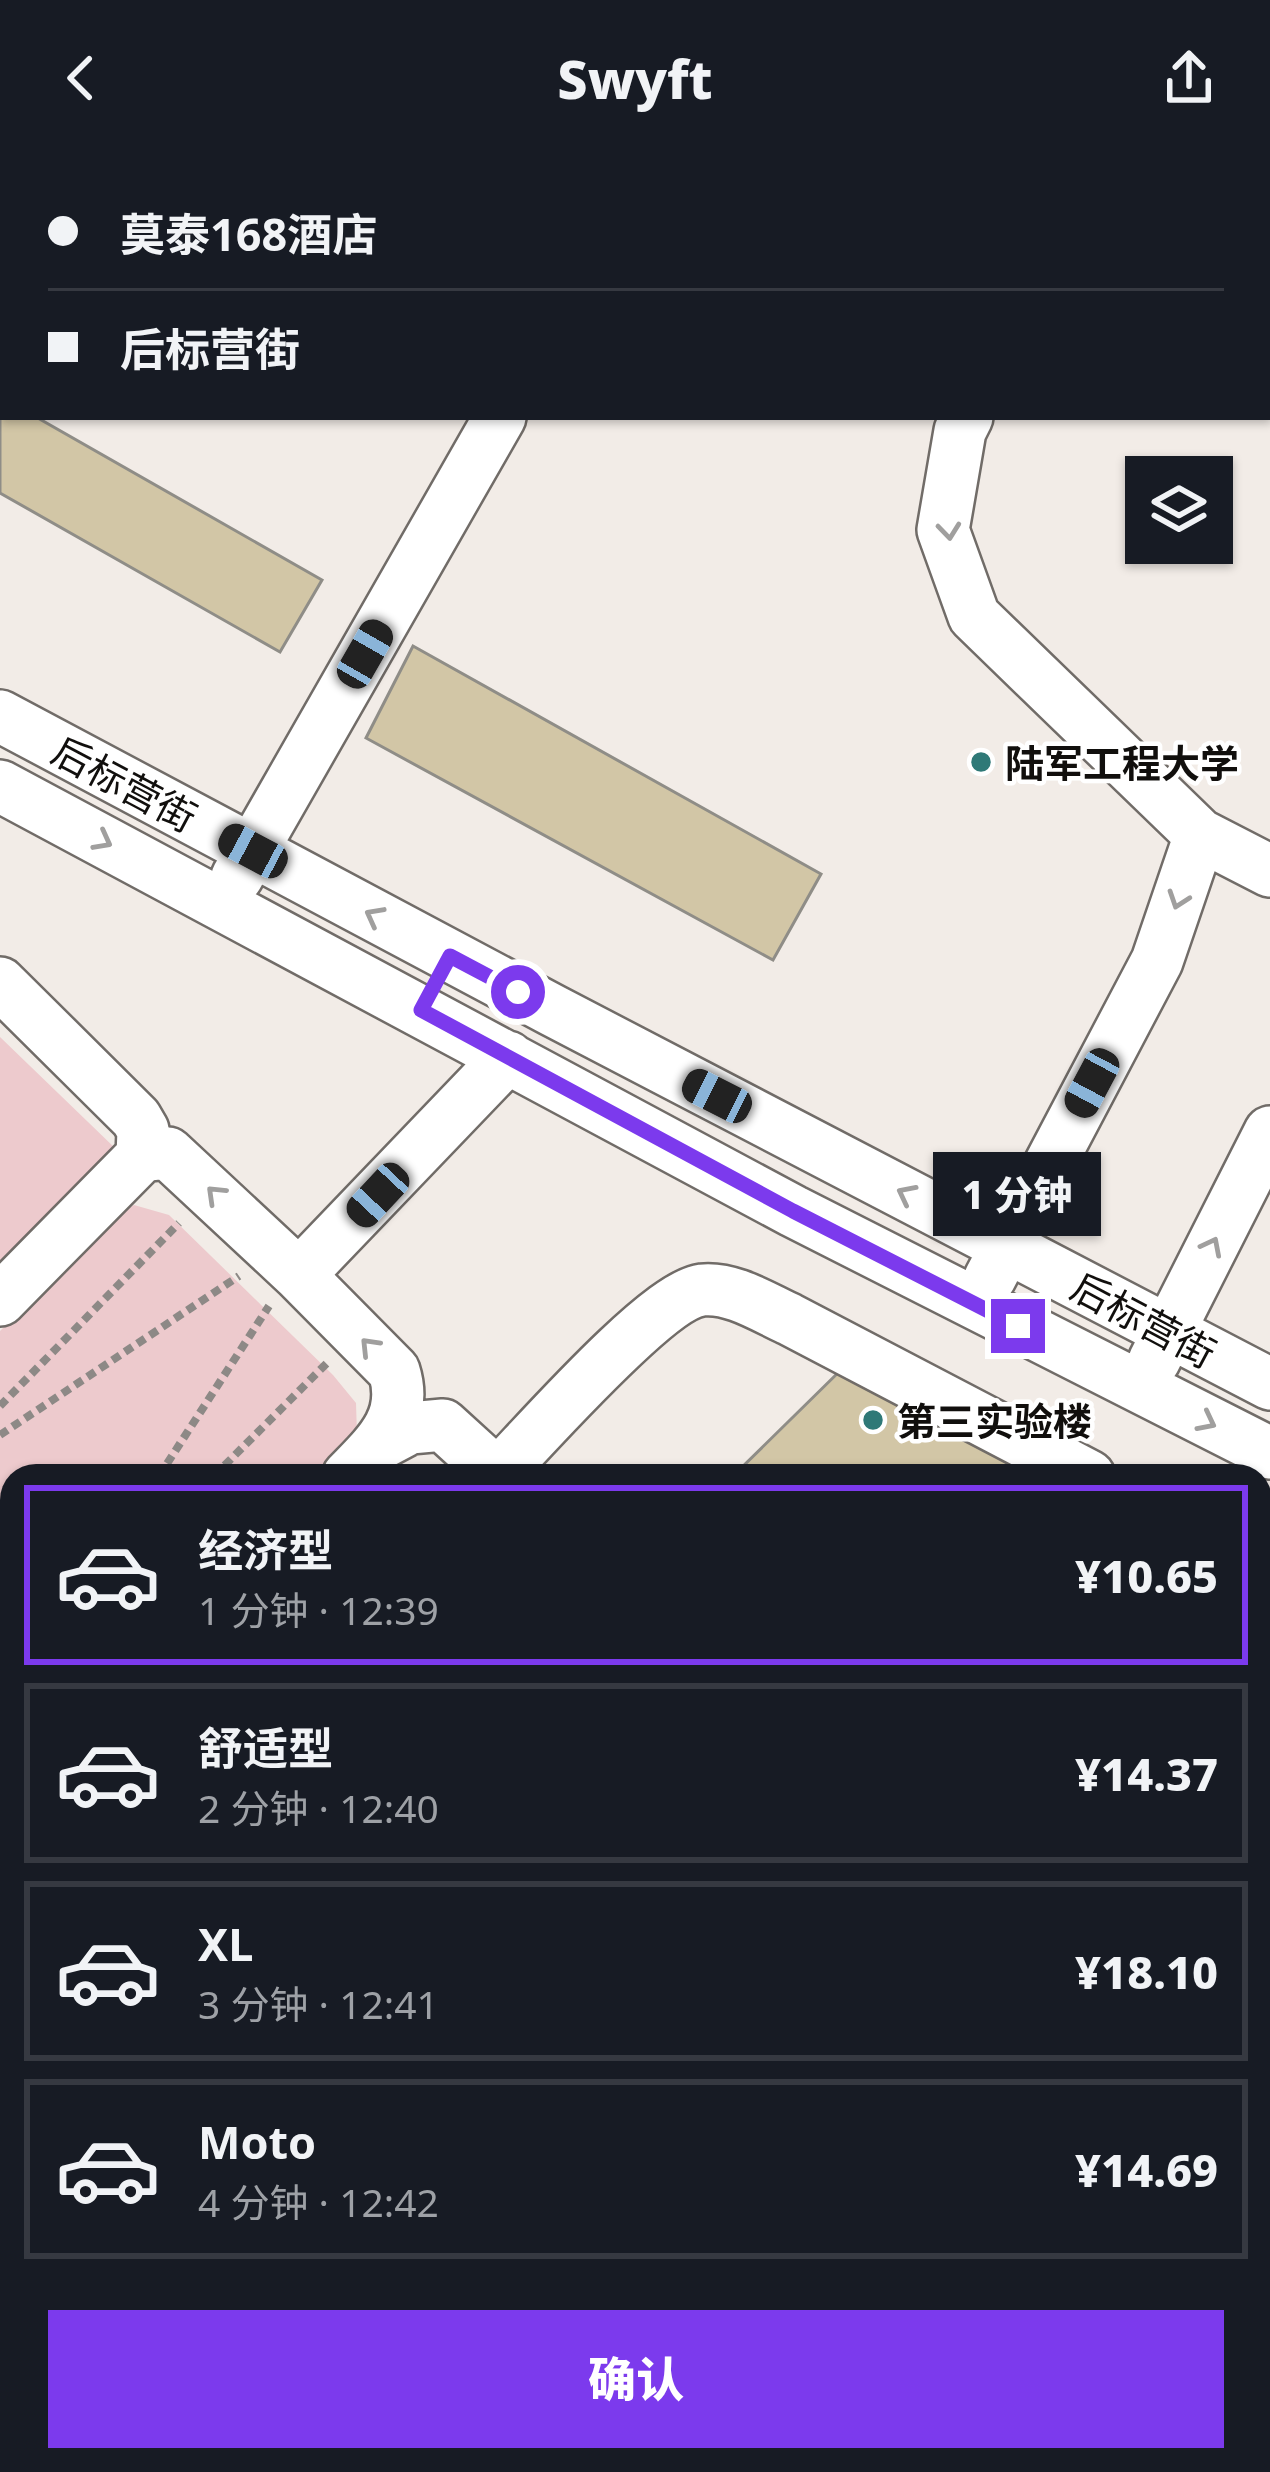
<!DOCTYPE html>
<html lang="zh">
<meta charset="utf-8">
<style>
:root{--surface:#171b24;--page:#242831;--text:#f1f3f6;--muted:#9ea1a6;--line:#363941;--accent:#7c3aed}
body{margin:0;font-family:"Noto Sans","Noto Sans SC",sans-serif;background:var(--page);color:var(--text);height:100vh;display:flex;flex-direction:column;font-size:45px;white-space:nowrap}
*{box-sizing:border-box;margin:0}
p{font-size:39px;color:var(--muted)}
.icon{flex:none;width:66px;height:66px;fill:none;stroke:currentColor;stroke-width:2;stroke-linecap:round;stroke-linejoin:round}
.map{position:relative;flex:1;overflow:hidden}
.details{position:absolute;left:0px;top:1308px;width:1272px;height:1008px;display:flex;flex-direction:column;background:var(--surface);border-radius:36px 36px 0 0;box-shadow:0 3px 9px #0004}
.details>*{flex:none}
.guide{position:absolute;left:0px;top:0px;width:1272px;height:264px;box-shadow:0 3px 9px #0004;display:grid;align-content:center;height:264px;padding:0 48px;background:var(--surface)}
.controls{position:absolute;left:1125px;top:300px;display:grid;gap:24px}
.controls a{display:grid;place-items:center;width:108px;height:108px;border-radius:0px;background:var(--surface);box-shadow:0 3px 9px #0004;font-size:60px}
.end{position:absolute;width:54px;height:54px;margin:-27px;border:15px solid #7c3aed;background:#fff;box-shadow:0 0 0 6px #fff}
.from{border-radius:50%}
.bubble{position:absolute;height:84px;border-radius:0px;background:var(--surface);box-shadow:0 3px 9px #0004;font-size:39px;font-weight:800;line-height:84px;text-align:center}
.car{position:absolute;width:36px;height:72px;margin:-36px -18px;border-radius:15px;box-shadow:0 0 9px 3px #0007;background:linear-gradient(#222 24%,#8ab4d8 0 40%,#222 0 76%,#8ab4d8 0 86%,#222 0)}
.guide b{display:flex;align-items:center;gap:42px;height:114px;font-size:45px}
.guide b+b{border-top:3px solid var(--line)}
.guide i{width:30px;height:30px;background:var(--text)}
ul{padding:21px 0 0;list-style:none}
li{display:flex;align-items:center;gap:36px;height:180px;margin:0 24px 18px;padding:0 24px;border:6px solid var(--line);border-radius:0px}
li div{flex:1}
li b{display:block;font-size:45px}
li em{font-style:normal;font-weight:800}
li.active{border-color:var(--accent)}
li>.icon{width:108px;height:108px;stroke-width:1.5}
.action{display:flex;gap:24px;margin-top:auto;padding:24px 48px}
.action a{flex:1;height:138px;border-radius:0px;background:var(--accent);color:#fff;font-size:48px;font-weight:800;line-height:138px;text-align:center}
header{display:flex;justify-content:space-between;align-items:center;height:156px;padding:0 48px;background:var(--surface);font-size:54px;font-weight:800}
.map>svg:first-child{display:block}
</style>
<header><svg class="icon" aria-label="back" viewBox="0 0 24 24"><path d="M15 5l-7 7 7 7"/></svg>Swyft<svg class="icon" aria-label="share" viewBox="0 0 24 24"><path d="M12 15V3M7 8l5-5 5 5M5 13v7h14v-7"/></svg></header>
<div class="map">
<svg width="1270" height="2316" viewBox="0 0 1270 2316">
<rect width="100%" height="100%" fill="#f2ece7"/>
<path fill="#edcacd" d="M0,881L117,994L0,1115Z
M134,1049L169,1059L333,1219L356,1247L357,1279L324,1320H12V1625L0,1637V1175L115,1060Z"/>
<path fill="#d2c6a6" stroke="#8f8d87" stroke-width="3" d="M95,0H227L232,3H94Z
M1232,0H1270V256L1269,3H1230Z
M0,241L3,261H36L322,424L280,496L0,337Z
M413,490L821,718L773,804L366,582Z
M848,1207L1063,1320H733Z
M1260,1423L1270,1428V1903L1260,1893Z
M8,1826L12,1829V2009L0,1998V1834Z
M250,2304H626L614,2316H263Z"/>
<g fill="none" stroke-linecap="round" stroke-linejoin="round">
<defs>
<path id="minor" d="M31,3L33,0
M647,3L648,0
M1096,3L1098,0
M0,57L3,52
M967,261L960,275L943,374L974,460L1200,679L1157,805L990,1122
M0,560L552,854L1270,1228
M0,630L793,1055L1270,1297
M1200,679L1270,715
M237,721L500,261
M0,827L136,962L143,974L142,1000
M299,1119L508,901
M0,1144L142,1000L168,997L299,1119L394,1215C409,1262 378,1289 348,1320
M1154,1205L1270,976
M378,1289L410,1272L443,1269L499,1320
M498,1318C535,1280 657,1140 702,1134C732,1131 763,1151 789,1163L1089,1320
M1260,1409L1270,1415
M0,1681L12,1668
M1260,1947L1270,1956
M0,2260L12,2272
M45,2304L57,2316
M169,2316L180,2304"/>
</defs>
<use href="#minor" stroke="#716c68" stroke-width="56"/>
<path stroke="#8d8986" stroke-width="8" stroke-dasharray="9 6" stroke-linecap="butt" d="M0,1250L179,1067
M0,1279L239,1120
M159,1320L269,1150
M214,1320L327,1207
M0,1410L12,1422
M0,1464L12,1476
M0,1533L12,1521"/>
<use href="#minor" stroke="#fff" stroke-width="51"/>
</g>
<defs><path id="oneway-chevron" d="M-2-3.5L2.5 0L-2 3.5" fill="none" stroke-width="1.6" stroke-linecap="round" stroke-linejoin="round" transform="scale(3)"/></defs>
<g stroke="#a09f9e">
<use href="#oneway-chevron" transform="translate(949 375) rotate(84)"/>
<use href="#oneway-chevron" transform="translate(103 685) rotate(28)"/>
<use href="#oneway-chevron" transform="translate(1178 744) rotate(109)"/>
<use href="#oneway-chevron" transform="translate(374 760) rotate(-152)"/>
<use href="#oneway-chevron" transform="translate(215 1038) rotate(-136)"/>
<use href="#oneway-chevron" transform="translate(906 1038) rotate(-153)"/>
<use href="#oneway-chevron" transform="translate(1212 1090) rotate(-63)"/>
<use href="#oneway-chevron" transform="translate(369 1190) rotate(-134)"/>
<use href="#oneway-chevron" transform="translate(1207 1266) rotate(27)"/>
</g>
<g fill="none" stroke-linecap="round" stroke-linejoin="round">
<path stroke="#7c3aed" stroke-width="15" d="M518,836L450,800L421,854L793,1055L1018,1170"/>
</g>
<g fill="#2f7977" stroke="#fff" stroke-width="4.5">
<circle cx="981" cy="606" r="12"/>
<circle cx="873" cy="1264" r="12"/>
</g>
<g text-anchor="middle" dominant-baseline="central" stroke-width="9" stroke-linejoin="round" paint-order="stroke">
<g font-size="39" font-weight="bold" fill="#110f0d" stroke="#fff" text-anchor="start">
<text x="1005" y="606">陆军工程大学</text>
<text x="897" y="1264">第三实验楼</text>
</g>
<g font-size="39" fill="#110f0d" stroke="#fff">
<text transform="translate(125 627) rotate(28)">后标营街</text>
<text transform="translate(1144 1163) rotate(28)">后标营街</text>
</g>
</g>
</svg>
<div class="controls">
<a><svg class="icon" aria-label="layers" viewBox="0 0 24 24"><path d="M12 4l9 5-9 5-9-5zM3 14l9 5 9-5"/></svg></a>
</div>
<i class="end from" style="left:518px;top:836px"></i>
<i class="end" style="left:1018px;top:1170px"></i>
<div class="bubble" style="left:933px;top:996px;width:168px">1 分钟</div>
<i class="car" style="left:365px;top:498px;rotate:30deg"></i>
<i class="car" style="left:253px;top:695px;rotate:298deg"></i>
<i class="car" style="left:1092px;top:927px;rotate:208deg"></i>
<i class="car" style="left:717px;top:940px;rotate:297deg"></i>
<i class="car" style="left:378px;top:1039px;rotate:223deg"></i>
<div class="guide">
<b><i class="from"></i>莫泰168酒店</b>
<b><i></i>后标营街</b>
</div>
<section class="details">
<ul>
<li class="active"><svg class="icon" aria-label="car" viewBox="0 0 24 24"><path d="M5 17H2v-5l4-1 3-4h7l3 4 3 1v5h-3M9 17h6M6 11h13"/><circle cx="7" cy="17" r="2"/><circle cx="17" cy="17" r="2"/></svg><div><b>经济型</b><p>1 分钟 · 12:39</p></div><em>¥10.65</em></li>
<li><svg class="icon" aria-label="car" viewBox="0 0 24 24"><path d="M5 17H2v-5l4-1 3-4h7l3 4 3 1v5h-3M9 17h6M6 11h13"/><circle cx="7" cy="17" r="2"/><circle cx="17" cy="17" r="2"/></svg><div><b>舒适型</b><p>2 分钟 · 12:40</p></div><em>¥14.37</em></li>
<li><svg class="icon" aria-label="car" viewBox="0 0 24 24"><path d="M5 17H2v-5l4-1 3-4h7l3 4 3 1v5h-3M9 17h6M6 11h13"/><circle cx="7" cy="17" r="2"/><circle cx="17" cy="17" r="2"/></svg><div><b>XL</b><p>3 分钟 · 12:41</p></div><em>¥18.10</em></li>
<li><svg class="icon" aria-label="car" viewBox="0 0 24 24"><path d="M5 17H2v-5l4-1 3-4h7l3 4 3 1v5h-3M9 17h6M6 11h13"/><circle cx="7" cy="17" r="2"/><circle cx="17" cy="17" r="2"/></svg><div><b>Moto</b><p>4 分钟 · 12:42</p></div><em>¥14.69</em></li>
</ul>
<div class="action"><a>确认</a></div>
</section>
</div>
